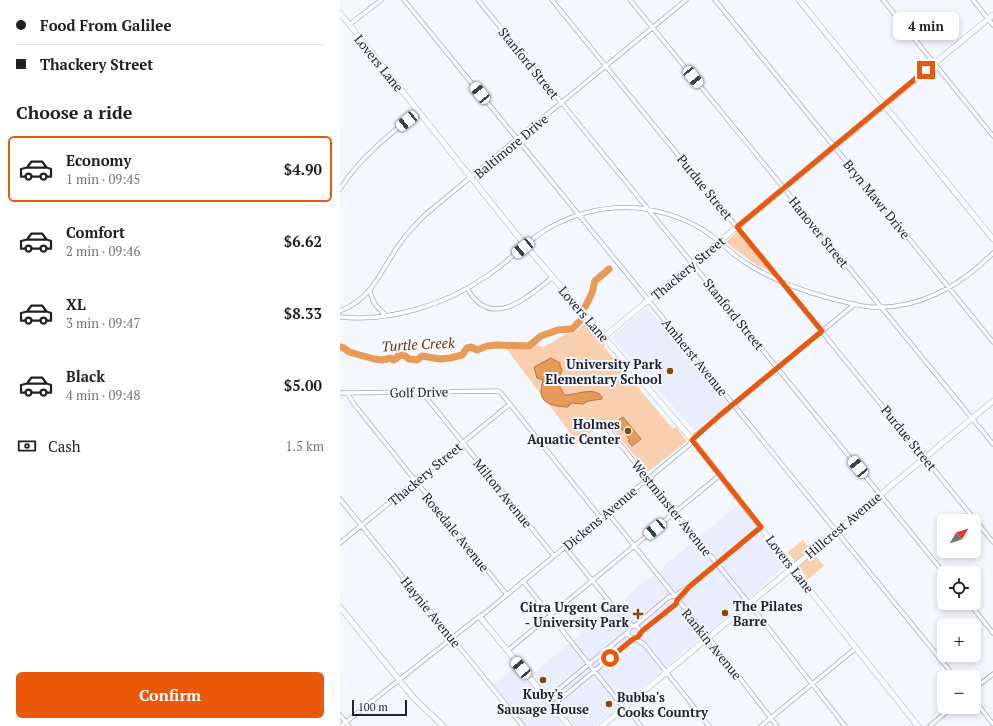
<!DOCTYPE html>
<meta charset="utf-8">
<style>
:root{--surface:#fff;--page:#f2f2f2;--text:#202124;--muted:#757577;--line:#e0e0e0;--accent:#ea580c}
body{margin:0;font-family:"PT Serif",serif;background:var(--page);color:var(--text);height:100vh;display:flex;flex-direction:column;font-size:15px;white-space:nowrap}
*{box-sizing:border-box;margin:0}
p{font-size:13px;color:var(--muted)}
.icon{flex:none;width:22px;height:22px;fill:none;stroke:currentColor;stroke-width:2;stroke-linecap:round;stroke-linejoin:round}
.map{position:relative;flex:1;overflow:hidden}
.details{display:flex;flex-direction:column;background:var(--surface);width:340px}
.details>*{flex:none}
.hud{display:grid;align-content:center;height:88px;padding:0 16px;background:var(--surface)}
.needle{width:26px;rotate:51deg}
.controls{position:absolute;left:597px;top:514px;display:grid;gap:8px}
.controls a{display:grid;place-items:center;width:44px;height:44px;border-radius:6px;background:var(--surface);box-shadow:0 2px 6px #0003;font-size:20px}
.scale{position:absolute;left:12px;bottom:10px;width:55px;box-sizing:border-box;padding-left:4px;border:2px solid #20222f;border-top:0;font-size:11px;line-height:14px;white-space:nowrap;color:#20222f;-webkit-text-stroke:3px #f5f7fe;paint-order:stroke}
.end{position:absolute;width:18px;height:18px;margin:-9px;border:5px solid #ea580c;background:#fff;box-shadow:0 0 0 2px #fff}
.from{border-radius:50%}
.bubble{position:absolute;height:28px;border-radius:6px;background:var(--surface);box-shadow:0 2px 6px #0003;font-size:13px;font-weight:800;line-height:28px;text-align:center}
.car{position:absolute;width:12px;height:24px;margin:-12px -6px;border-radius:5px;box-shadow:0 0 3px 1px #0007;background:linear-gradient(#fff 24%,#345 0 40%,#fff 0 76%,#345 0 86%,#fff 0)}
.hud b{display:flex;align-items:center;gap:14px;height:38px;font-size:15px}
.hud b+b{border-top:1px solid var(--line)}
.hud i{width:10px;height:10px;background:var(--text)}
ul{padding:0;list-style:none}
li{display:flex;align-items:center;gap:12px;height:66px;margin:0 8px 6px;padding:0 8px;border:2px solid transparent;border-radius:6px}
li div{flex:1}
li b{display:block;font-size:15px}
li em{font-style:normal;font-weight:800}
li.selected{border-color:var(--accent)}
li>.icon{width:36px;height:36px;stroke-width:1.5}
h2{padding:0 16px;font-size:18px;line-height:48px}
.pay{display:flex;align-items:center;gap:10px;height:44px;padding:0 16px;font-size:15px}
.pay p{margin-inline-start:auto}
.action{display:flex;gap:8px;margin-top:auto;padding:8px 16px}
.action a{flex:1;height:46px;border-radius:6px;background:var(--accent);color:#fff;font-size:16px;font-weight:800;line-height:46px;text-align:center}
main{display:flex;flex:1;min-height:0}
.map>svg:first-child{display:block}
</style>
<main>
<section class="details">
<div class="hud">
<b><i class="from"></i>Food From Galilee</b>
<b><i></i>Thackery Street</b>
</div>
<h2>Choose a ride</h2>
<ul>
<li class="selected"><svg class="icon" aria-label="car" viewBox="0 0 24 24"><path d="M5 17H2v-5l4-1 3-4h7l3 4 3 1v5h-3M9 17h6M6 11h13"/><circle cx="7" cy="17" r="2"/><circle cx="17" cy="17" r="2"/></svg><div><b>Economy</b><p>1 min · 09:45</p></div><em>$4.90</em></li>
<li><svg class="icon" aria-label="car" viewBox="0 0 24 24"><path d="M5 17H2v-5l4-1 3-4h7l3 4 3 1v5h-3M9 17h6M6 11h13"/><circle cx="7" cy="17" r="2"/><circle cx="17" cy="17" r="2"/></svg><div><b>Comfort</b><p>2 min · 09:46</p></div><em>$6.62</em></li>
<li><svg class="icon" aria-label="car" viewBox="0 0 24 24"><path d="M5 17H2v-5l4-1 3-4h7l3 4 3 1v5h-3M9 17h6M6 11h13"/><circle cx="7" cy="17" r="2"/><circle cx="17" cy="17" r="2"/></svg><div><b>XL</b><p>3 min · 09:47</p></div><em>$8.33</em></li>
<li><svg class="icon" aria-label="car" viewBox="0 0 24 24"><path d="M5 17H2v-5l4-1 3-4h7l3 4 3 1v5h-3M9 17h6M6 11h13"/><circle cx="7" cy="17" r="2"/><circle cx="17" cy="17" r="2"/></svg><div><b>Black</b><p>4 min · 09:48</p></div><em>$5.00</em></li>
</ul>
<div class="pay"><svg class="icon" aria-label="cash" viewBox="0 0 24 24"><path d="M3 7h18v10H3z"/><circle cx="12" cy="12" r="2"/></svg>Cash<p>1.5 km</p></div>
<div class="action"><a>Confirm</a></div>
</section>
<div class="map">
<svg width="653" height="726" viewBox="0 0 653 726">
<rect width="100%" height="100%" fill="#f5f7fe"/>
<path fill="#eaedfe" d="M306,308H308L387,405L355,431L271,337Z
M398,505L444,564V567L410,598L255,726H233L191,675Z
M176,666L218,719L222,726H182L184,724L153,685Z"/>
<path fill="#f9d0af" d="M398,231L431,272L416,265L386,242Z
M246,322L265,344L264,347L333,429L336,427L347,441L308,472L266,421L238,443L162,343H186L204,347L224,335L236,332Z
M463,540L484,566L468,579L448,552Z"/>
<path fill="#e89b57" stroke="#ac774b" d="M211,358L220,363V366L222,369C219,382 216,382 225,395C236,395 255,386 262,397V399L248,401L243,404L231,403L228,407C220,407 205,405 202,397C200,392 202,385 203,380L197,378L194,367Z
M283,417L301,439L292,446L288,441L290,440L276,422Z"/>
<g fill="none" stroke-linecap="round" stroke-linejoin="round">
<path stroke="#e89b57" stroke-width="7" d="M245,307L252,293L255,281L269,269
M0,347L4,348L9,352L34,359L42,360L51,358L53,360L56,359L58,356L64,355L69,359L77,360L82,356L100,359L110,358L122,355L127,348L131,347L137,350L147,346L157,345L189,346L201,336L218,330L232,329L243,318"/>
<defs>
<path id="street" d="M64,0L615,677
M138,0L604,573
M212,0L653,542
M290,0L653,444
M375,0L653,342
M543,0L653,136
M633,0L653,25
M9,25L41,0
M0,189C20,157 49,135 79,111
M127,288C151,331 186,298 213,277
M30,291C32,302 37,308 46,315
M0,311C35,297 40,270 61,242C68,232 77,223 86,214L346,0
M0,317C51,322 105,305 147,276C165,264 181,248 198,235C226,215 263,205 298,208C323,211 351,220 372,236C383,244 393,255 406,263C431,279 459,290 489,298C502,301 517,306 531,307C578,310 621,286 653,253
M82,392L214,556
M0,393L158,391L161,393L260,517
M7,393L14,404L167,595
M262,422L412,607L505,726
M0,499L183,726
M267,512L368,637L437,726
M0,543L170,404
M225,547L273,606L285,619L293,626
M183,581L283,707
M629,603L653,633
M288 632a6 6 0 1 1 12 0a6 6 0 1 1-12 0Z
M295,626L329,597L334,596L350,586L421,527
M301,632L336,604L347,590
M295,639L304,644L369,726
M167,651L380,475
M634,689L653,674
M207,699L288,632
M634,700L653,724
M212,706L293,639
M285,706L301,726
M0,715L9,726
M1,726L136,619L140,617L349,445L356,435L371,423L515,304
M421,726L516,648
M590,726L612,707"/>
<path id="secondary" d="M459,0L653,239
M0,13L185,245L355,443L452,568L578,726
M264,337L653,15
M0,607L73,697L103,726
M140,617L229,726
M262,726L653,401"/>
</defs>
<use href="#street" stroke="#a4aaca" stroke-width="5"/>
<use href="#secondary" stroke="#a4aaca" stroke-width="6"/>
<use href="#street" stroke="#fff" stroke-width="3.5"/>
<use href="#secondary" stroke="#fff" stroke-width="5"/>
</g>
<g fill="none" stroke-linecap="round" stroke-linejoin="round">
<path stroke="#ea580c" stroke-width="5" d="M270,658L293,639L298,637L302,631L336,604L337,600L350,586L421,527L352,440L380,415L482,331L397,227L586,70"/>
</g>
<g fill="#854a03" stroke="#f5f7fe" stroke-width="1.5">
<circle cx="330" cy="371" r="4"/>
<circle cx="288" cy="431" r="4"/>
<circle cx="385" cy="613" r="4"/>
<path d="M296 608h4v4h4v4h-4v4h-4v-4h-4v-4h4z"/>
<circle cx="203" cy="680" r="4"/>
<circle cx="269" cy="704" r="4"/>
</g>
<g text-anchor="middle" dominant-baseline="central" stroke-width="4" stroke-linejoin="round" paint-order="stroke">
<g font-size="13" fill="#20222f" stroke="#f5f7fe">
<text transform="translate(39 63) rotate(51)">Lovers Lane</text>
<text transform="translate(189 63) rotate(51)">Stanford Street</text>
<text transform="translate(171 146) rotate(-40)">Baltimore Drive</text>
<text transform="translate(365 187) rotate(51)">Purdue Street</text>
<text transform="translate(537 199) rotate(51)">Bryn Mawr Drive</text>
<text transform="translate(479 232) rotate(51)">Hanover Street</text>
<text transform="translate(348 268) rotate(-40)">Thackery Street</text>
<text transform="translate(244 314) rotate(49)">Lovers Lane</text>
<text transform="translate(394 314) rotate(51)">Stanford Street</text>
<text transform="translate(355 357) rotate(51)">Amherst Avenue</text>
<text transform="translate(79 392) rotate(-1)">Golf Drive</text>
<text transform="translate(569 438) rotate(51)">Purdue Street</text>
<text transform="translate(85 474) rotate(-40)">Thackery Street</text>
<text transform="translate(163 493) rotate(51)">Milton Avenue</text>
<text transform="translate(332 508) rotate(51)">Westminster Avenue</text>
<text transform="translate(260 518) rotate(-40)">Dickens Avenue</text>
<text transform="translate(503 525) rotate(-40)">Hillcrest Avenue</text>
<text transform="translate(116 532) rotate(51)">Rosedale Avenue</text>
<text transform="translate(450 564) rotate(52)">Lovers Lane</text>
<text transform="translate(91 612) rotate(51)">Haynie Avenue</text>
<text transform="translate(372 644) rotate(51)">Rankin Avenue</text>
</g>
<g font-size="13" font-weight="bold" fill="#20222f" stroke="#f5f7fe" text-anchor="end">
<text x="322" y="364">University Park<tspan x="322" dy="15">Elementary School</tspan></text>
<text x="280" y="424">Holmes<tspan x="280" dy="15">Aquatic Center</tspan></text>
<text x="393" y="606" text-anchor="start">The Pilates<tspan x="393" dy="15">Barre</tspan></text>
<text x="289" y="607">Citra Urgent Care<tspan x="289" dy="15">- University Park</tspan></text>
<text x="203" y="694" text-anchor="middle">Kuby's<tspan x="203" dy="15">Sausage House</tspan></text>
<text x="277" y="697" text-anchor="start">Bubba's<tspan x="277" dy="15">Cooks Country</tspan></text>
</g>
<g font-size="14" font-style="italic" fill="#683700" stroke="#f5f7fe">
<text transform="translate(78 344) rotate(-3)">Turtle Creek</text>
</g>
</g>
</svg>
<div class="controls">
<a><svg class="needle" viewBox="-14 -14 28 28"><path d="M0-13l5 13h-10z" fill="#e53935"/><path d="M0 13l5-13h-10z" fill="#757577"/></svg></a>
<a><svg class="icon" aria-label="locate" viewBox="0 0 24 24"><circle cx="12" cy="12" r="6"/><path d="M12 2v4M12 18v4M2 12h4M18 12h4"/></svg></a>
<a>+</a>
<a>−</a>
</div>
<div class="scale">100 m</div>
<i class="end from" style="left:270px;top:658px"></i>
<i class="end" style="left:586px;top:70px"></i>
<div class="bubble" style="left:553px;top:12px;width:66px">4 min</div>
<i class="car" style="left:353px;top:77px;rotate:141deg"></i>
<i class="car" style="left:140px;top:93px;rotate:321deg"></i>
<i class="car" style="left:67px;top:121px;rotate:231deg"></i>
<i class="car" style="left:183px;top:248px;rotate:230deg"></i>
<i class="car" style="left:518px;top:467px;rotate:321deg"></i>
<i class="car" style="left:315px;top:529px;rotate:230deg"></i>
<i class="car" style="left:181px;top:668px;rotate:320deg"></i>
</div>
</main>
